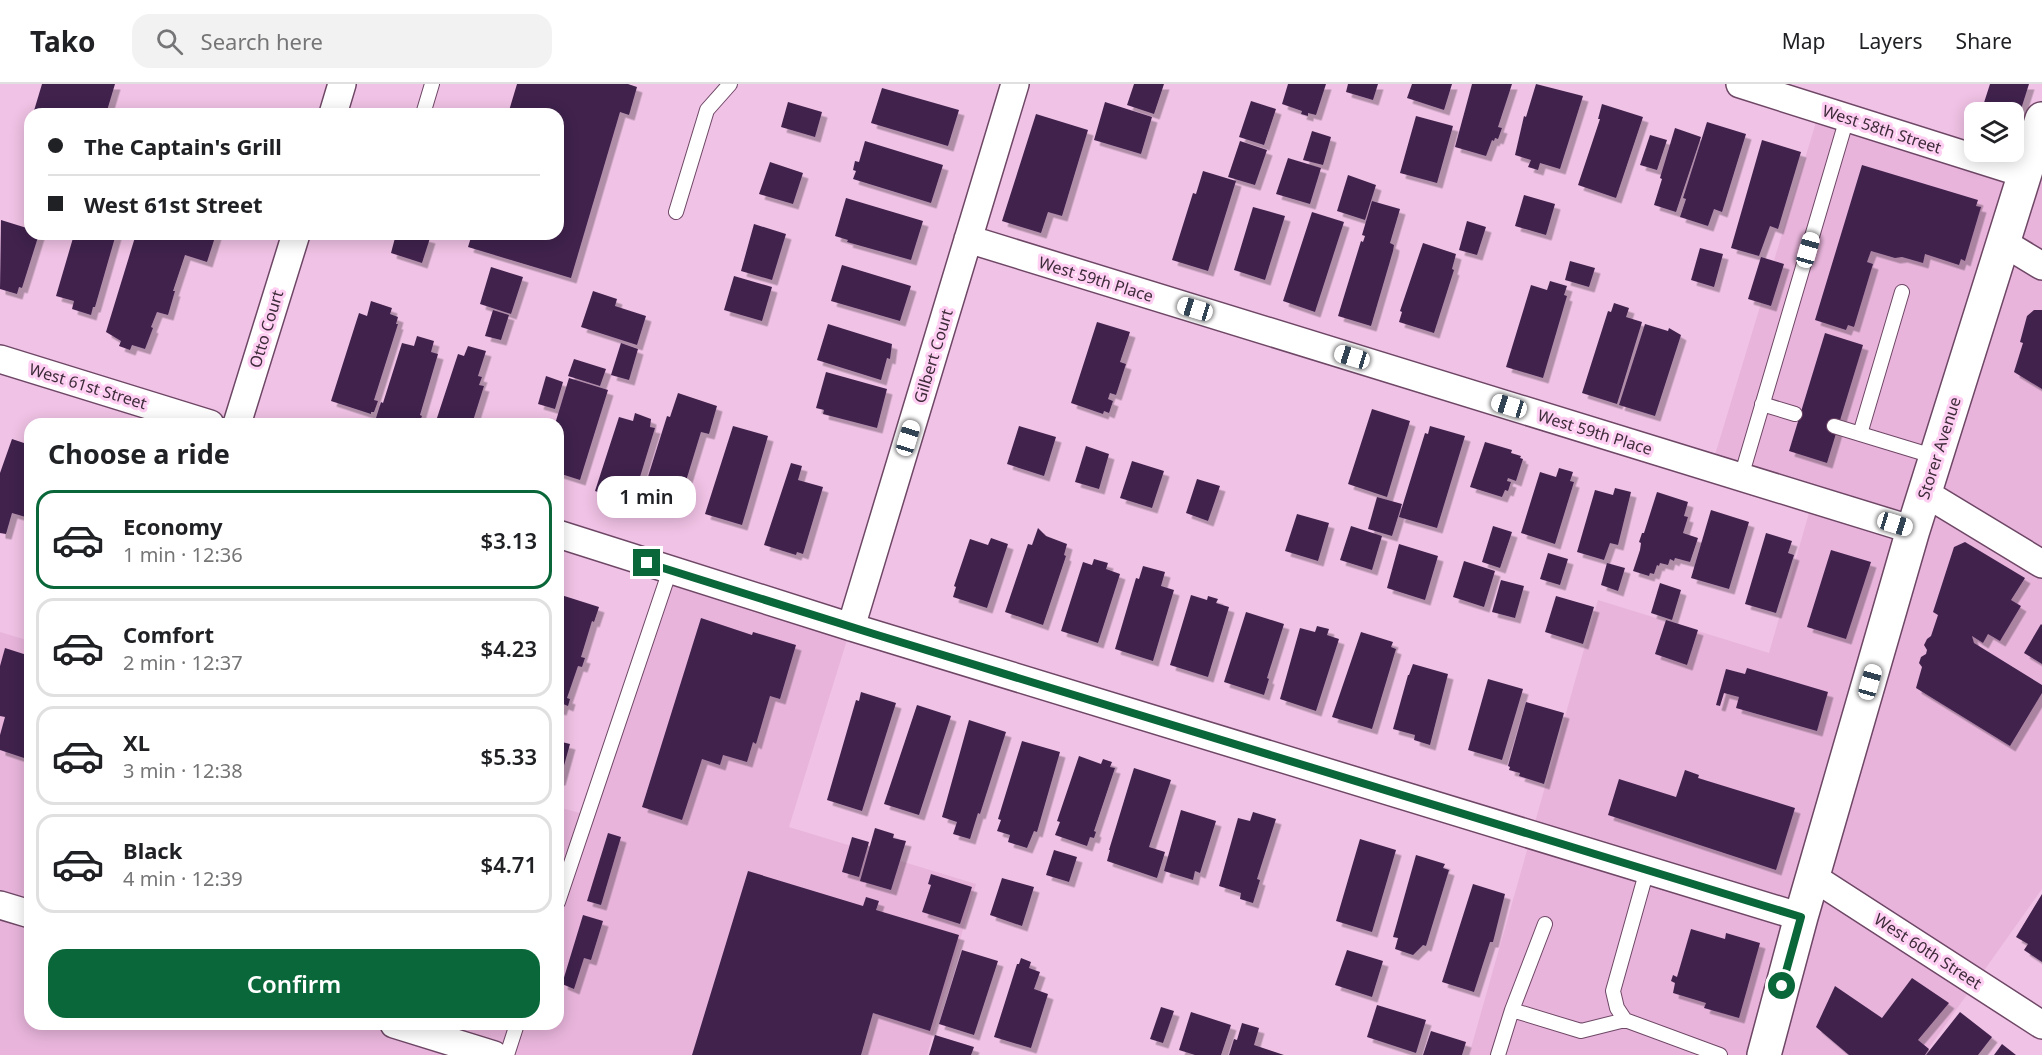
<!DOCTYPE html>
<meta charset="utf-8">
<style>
:root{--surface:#fff;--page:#f2f2f2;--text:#202124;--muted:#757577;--line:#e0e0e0;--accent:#0a673a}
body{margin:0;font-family:"Noto Sans",sans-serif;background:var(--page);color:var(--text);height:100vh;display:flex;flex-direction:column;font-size:22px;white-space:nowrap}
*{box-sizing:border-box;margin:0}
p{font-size:20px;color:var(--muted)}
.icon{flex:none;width:33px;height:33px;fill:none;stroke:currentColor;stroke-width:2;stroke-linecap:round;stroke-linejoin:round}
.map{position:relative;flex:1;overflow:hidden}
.panel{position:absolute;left:24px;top:334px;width:540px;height:612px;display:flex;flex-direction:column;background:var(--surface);border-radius:18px;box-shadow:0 3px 15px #0003}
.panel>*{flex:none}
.top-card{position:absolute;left:24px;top:24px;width:540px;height:132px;border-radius:18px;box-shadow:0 3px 15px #0003;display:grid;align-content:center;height:132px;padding:0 24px;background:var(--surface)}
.controls{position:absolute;left:1964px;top:18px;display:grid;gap:12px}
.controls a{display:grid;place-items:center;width:60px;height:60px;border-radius:12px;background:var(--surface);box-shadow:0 3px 15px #0003;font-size:30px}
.end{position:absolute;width:27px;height:27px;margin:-14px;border:8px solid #0a673a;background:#fff;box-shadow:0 0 0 3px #fff}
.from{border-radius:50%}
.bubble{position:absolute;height:42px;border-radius:18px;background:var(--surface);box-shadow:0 3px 15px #0003;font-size:20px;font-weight:600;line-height:42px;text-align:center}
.car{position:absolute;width:18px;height:36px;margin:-18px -9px;border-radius:8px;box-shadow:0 0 4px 2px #0007;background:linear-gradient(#fff 24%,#345 0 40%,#fff 0 76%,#345 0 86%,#fff 0)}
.top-card b{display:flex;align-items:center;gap:21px;height:57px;font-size:22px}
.top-card b+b{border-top:2px solid var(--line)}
.top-card i{width:15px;height:15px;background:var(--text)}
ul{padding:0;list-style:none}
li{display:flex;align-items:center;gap:18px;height:99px;margin:0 12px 9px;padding:0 12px;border:3px solid var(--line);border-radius:18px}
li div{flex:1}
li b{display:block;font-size:22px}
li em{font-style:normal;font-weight:600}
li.active{border-color:var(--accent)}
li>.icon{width:54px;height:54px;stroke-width:1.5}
h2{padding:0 24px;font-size:27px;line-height:72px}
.primary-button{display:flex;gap:12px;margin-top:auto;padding:12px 24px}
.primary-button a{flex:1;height:69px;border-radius:18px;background:var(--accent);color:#fff;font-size:24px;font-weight:600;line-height:69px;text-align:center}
header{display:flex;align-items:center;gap:36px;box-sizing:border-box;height:84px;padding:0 30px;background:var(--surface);border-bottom:2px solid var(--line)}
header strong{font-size:28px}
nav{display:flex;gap:33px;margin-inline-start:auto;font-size:21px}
.search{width:420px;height:54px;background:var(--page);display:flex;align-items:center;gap:15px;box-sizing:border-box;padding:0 21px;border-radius:18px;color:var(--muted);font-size:22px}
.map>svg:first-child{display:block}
</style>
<header>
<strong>Tako</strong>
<div class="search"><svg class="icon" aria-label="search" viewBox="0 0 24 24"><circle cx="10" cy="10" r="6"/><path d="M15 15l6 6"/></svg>Search here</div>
<nav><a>Map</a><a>Layers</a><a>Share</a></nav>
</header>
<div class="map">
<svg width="2042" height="971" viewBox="0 0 2042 971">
<defs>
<filter id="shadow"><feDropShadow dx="5.5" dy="5.5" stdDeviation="0" flood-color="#0004"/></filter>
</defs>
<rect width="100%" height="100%" fill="#f0c2e5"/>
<path fill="#e8b4db" d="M1820,25L2025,90L2042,35V805L1924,971H1469L1598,516L1769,569L1813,415L1711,384Z
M670,486L851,543L789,743L976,800L927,971H0V548L30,557V940H558V723L587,731Z"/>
<path fill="#41234e" filter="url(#shadow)" d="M42,0H115L106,30H33Z
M517,0H628L637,3L629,31L620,28L571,194L468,163L472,150H558V30H508Z
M1134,0H1164L1154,30L1127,21Z
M1288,0H1326L1316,31L1308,29V32L1301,30L1302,27L1282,20Z
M1348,0H1378L1373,16L1346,8Z
M1412,0H1452L1444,26L1407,14Z
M1472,0H1512L1498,43L1502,44L1498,55L1495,54L1494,57L1492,56L1486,72L1455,63Z
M1536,0L1583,12L1560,85L1540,79L1538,86L1528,83L1531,76L1515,71L1524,32L1526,33Z
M1990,0H2029L2016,41L2013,40V28H1981Z
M882,4L959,26L948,62L871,39Z
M1251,17L1276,25L1264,61L1239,53Z
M788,18L822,28L815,53L781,43Z
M1105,18L1152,33L1141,70L1094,56Z
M1602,20L1643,33L1616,114L1578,101L1600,35H1598Z
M1036,30L1088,46L1062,132L1048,128L1041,149L1002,137Z
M1416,32L1453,42L1437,99L1400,89Z
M1707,38L1746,50L1722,128L1714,125L1708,142L1680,133L1686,115L1683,114Z
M1675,44L1701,53L1676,128L1654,121L1662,95L1660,94Z
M1312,47L1331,53L1323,81L1303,76Z
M1650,51L1667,56L1657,86L1640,81Z
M1762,56L1801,68L1778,145L1770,142L1759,172L1731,164Z
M865,57L943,81L931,119L853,95L856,87L853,86L855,77L859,78Z
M1240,57L1267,66L1255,101L1228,93Z
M1288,74L1321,84L1310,120L1276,110Z
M770,78L803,89L793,120L759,110Z
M1862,81L1978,116L1976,122L1981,123L1965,177L1961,175L1959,181L1925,170L1923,179L1902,173L1895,174L1871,167L1867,178L1873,180L1854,243L1848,241L1846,246L1815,236Z
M1203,87L1236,97L1208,187L1172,176L1193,109L1196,110Z
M1348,91L1376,101L1365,136L1337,127Z
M1524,111L1555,120L1546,151L1515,142Z
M846,114L923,137L911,176L847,158L848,156L835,152Z
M1372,117L1400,125L1390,159L1394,161L1393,167L1371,242L1338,232L1361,157L1363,158L1365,152L1362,151Z
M1253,123L1285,132L1265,196L1234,186Z
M1312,128L1344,138L1315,228L1283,217Z
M1,136L30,145V150H39L22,204L19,203L17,210L0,205Z
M1467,137L1486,143L1477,171L1459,166Z
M754,140L786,150L772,196L741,187Z
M77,150H116L95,223H93L91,231L72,225L74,217L56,212L73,154L76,155Z
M136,150H216L207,178L185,171L173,207H175L168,231L157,228L151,243L153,244L145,265L132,261L130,266L119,262L121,257L106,248Z
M396,150H415L430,154L422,179L391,169Z
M1423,159L1456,170L1452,185L1454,186L1434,249L1399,238L1402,228L1400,227Z
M1700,164L1723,170L1714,203L1691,196Z
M1761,173L1784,180L1771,222L1748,215Z
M1570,177L1595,184L1589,203L1565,196Z
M842,181L911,202L900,237L831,217Z
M491,183L523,193L511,230L480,220Z
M734,192L772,203L762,237L724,226Z
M1550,197L1567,202L1564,211L1567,212L1543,294L1506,283L1531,201L1547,206Z
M593,207L617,215L615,222L646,232L637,261L581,243Z
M371,217L392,224L390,230L398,233L396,240H398L374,316L378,317L374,328H371V330L331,317L359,229L367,232Z
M1614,219L1629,224L1626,233L1642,238L1617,320L1582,309L1608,227L1611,228Z
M493,226L509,231L501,256L485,252Z
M2034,226H2042V305L2014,288L2023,259L2020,258L2027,232Z
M1097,238L1130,248L1120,278L1126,280L1116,311L1110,309L1108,315L1113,317L1109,329L1104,327L1103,330L1071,319Z
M828,240L892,260L890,275L887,274L881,296L817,276Z
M1645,240L1668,247L1669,244L1681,251L1655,332L1619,321Z
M1825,249L1863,261L1827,379L1789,367Z
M417,252L434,257L431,268L438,270L420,331L422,332L419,340H399L376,334L381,318L383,319L402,259L414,262Z
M621,259L638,265L629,296L611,291Z
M468,262L486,267L478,292L482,293L479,301L484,302L472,340H435L458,270L464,272Z
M574,275L606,285L600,302L568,292Z
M826,288L887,305L877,344L823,330L824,326L816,324Z
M546,292L563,298L555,325L538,320Z
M569,294L608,306L580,396L558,389V340H555Z
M678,309L717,322L709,350L701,348L682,410L646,399L667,332L670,333Z
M1372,325L1410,337L1387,413L1348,400Z
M635,329L651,335L650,343L655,344L632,419L595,407L619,333L633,337Z
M733,342L768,352L742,441L705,430Z
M1019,342L1056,353L1044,392L1007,380Z
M1430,342L1465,352L1437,444L1399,433L1425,349L1428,350Z
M12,355L30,361V431L29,434L12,429L6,450L0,449V389Z
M1485,358L1512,366L1511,369L1521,372L1520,374L1523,375L1516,397L1508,394L1507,397L1511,398L1508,407L1505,406L1502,413L1470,403Z
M1086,362L1109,370L1099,405L1075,398Z
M1132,377L1164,387L1152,424L1120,414Z
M791,379L802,382L798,396L823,403L803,470L797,468L796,471L764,461Z
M1559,384L1573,388L1570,397L1574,398L1555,460L1521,449L1540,388L1556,393Z
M1197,395L1220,402L1208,437L1186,429Z
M1615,404L1631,408L1618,461L1610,459L1604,476L1577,468L1595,406L1613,411Z
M1657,408L1688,418L1684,432L1688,433L1683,449L1698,454L1690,478L1675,474L1674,477L1670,475L1668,481L1660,479L1659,482L1657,481L1654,490L1650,489L1649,492L1633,487L1640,466L1641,459L1639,458L1642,449H1644Z
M1377,413L1402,420L1392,452L1368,445Z
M1711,426L1749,438L1729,505L1691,494Z
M1297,430L1329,439L1318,477L1285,467Z
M1351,442L1382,452L1372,486L1340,476Z
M1493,442L1512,448L1500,484L1482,478Z
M1038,444L1046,452L1067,460L1064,471L1066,472L1043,541L1005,528L1028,460L1032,461Z
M1766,449L1792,457L1788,469L1794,471L1776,529L1745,520Z
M991,454L1008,460L987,524L953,513L956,503L954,502L970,455L988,461Z
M1965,458L2025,494L2011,516L2021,522L2000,557L1988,550L1983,559L1972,552L1974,559L2042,601V609L2010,662L1916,604L1922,583L1919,579L1921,573L1926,570L1927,566L1924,561L1927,555L1931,552L1938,531L1933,528L1954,463Z
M1399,460L1438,472L1425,516L1387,504Z
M1831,466L1871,478L1846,555L1807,543Z
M1548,469L1568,475L1560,501L1540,495Z
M1094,475L1108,479L1106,485L1120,490L1098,559L1061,547L1083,478L1092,481Z
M1464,477L1495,487L1484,523L1453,513Z
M1607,479L1625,484L1618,507L1601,501Z
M1143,482L1165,488L1161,502L1174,506L1153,577L1115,565L1136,494L1139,495Z
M1501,496L1524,502L1515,534L1492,528Z
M1660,499L1681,506L1672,536L1651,529Z
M558,510L599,523L594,538L592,537L581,573L585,574L582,583L578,582L567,614L570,615L568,622L563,620L561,626L558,625Z
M1191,511L1207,516L1208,512L1218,515L1216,519L1229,523L1208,593L1170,581Z
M1556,512L1594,523L1583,560L1545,548Z
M1246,528L1284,540L1267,594L1269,595L1264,611L1224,598Z
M701,534L752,551L753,548L796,561L780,615L770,612L756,660L753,658L747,678L723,671L720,681L702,675L682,736L642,723Z
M1666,536L1698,546L1687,581L1655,570Z
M2041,540L2042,541V580L2024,569Z
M1317,542L1329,545L1327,551L1339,555L1316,627L1280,615L1300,544L1315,548Z
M1361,548L1393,558L1391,563L1396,565L1372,645L1332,633Z
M5,564L30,572V676L0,666V651L5,633L0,632V582Z
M1413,580L1448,590L1430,661L1414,656L1415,651L1393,645L1408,591H1409Z
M1747,584L1828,608L1817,647L1736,624L1739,613L1724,609L1720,622L1716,621L1726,585L1745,590Z
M1488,595L1523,605L1502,676L1468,666Z
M861,608L896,619L862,727L827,716L856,616L859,617Z
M1526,618L1564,629L1544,700L1519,692L1520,689L1509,686L1510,683L1508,682Z
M917,621L951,632L919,731L884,720Z
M969,636L1006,648L980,730L978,729L970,755L953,750L957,738L942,733Z
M558,657L570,660L560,696H558Z
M1022,657L1060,668L1037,748L1034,747L1027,764L1008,758L1010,751L997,747L1001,736L998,735Z
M1079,672L1101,680L1103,675L1112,678L1110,683L1115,684L1094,747L1096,748L1094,754L1090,753L1087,762L1055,751L1060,738L1057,737Z
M1134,684L1171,696L1149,763L1165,768L1157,794L1107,777L1110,766H1109Z
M1685,686L1699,691L1698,694L1795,724L1776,786L1608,731L1619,695L1676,713Z
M1181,726L1216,737L1200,789L1195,787L1193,796L1164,787Z
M1253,728L1276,735L1257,795L1260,796L1253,819L1240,815L1241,809L1219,802L1238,734L1250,737Z
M875,744L894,750L893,754L906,757L891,806L860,797Z
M608,749L621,753L601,821L587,817Z
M852,753L869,758L859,793L842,788Z
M1360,755L1396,766L1372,848L1336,837Z
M1054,766L1077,773L1069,798L1046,791Z
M1416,771L1445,780L1443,784L1449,786L1426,862L1423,861L1413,871L1395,865L1398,854L1393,853Z
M748,787L863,822L866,813L879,817L876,826L959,851L930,947L873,929L861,971H692Z
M931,790L972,803L960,840L922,828L931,801L928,800Z
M1002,794L1034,803L1022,842L990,831Z
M1473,800L1505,810L1493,858H1490L1474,908L1442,898Z
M2042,810V878L2024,866L2028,860L2016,853Z
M583,831L603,837L591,876L584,874L574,905L562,900Z
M1691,845L1725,855L1726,849L1760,859L1739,934L1704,924L1706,919L1673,909L1675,899L1671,897L1673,891L1677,893Z
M962,866L998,877L974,951L939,940Z
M1347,866L1383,877L1372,913L1335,901Z
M1021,874L1031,878L1029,884L1040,888L1034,905L1048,910L1031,964L994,953L1017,880H1019Z
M1912,894L1949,919L1918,956L1929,965L1925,971H1849L1816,943L1835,902L1882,934Z
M1377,921L1426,936L1416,969L1367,953Z
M1161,923L1174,927L1163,959L1150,955Z
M1191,928L1231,941L1221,971H1195L1179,966Z
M1960,928L1992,953L1978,971H1926Z
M1242,939L1259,944L1254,961L1284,971H1229L1234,955L1237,956Z
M1431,947L1466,958L1462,971H1423Z
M935,951L974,963L971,971H929Z
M2002,960L2016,971H1994Z"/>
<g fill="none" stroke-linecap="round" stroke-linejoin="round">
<defs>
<path id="service" d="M423,30L432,0
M676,128L707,26L730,0
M1762,320L1795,330
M1834,342L1936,373
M1860,350L1902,208
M1741,393L1847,34
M1647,786L1613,907L1617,924L1625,936L1720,971
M558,818L670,486
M1512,926L1581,947L1625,936
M507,971L517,940
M1498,971L1512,926L1545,840"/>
<path id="minor" d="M1740,0L2025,90
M333,30L342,0
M968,155L1913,446
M2004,159L2042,182
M0,275L210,340
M237,340L296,150
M1925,409L2042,480
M558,450L851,543L1801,833
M851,543L1015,0
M1813,793L2042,941
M0,821L30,830
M394,940L494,971"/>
<path id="tertiary" d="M1764,971L1801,833L1913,446L2042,35"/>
</defs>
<use href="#service" stroke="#6e4766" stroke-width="16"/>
<use href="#minor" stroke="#6e4766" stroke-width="30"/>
<use href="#tertiary" stroke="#6e4766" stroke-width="36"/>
<use href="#service" stroke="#fff" stroke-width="14"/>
<use href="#minor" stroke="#fff" stroke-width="27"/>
<use href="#tertiary" stroke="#fff" stroke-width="33"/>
</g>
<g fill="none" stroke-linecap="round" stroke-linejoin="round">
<path stroke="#0a673a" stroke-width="8" d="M647,479L874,550L1801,833L1782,902"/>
</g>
<g text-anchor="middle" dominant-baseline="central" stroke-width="6" stroke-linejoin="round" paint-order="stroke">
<g font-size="16" fill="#3d2b39" stroke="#fecff2">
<text transform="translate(1882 45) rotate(18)">West 58th Street</text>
<text transform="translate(1096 195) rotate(17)">West 59th Place</text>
<text transform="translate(266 245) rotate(-73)">Otto Court</text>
<text transform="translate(933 272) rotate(-73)">Gilbert Court</text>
<text transform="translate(88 302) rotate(17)">West 61st Street</text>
<text transform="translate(1595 348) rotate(17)">West 59th Place</text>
<text transform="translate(1939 364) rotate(-72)">Storer Avenue</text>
<text transform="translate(1928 867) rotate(33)">West 60th Street</text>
</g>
</g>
</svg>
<div class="controls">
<a><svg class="icon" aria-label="layers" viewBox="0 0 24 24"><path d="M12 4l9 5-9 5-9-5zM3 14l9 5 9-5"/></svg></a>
</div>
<i class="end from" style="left:1782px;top:902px"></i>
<i class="end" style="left:647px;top:479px"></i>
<div class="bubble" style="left:597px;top:392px;width:99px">1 min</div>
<i class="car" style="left:1808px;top:166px;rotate:16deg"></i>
<i class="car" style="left:1195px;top:225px;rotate:287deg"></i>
<i class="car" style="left:1352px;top:273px;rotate:287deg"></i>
<i class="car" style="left:1509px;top:322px;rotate:287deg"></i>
<i class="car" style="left:908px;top:354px;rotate:17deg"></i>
<i class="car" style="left:1895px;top:440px;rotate:107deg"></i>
<i class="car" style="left:1870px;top:598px;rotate:16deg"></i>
<div class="top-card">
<b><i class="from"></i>The Captain's Grill</b>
<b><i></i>West 61st Street</b>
</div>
<section class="panel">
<h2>Choose a ride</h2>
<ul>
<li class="active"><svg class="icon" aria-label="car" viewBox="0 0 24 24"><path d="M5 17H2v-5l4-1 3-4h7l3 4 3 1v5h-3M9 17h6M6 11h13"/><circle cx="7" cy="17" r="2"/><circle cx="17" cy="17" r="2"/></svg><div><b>Economy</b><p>1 min · 12:36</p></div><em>$3.13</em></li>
<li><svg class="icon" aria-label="car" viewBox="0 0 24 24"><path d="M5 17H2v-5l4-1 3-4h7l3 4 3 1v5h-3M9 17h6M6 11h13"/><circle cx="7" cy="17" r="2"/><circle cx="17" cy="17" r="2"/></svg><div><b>Comfort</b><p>2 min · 12:37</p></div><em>$4.23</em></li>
<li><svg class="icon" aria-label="car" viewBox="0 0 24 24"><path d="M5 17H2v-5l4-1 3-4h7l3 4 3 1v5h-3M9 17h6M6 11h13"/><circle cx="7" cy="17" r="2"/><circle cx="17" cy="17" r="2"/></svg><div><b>XL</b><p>3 min · 12:38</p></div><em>$5.33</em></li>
<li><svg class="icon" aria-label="car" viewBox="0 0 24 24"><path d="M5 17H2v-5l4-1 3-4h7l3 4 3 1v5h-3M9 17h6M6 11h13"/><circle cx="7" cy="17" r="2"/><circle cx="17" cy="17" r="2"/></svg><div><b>Black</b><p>4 min · 12:39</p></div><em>$4.71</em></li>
</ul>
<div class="primary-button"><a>Confirm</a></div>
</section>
</div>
